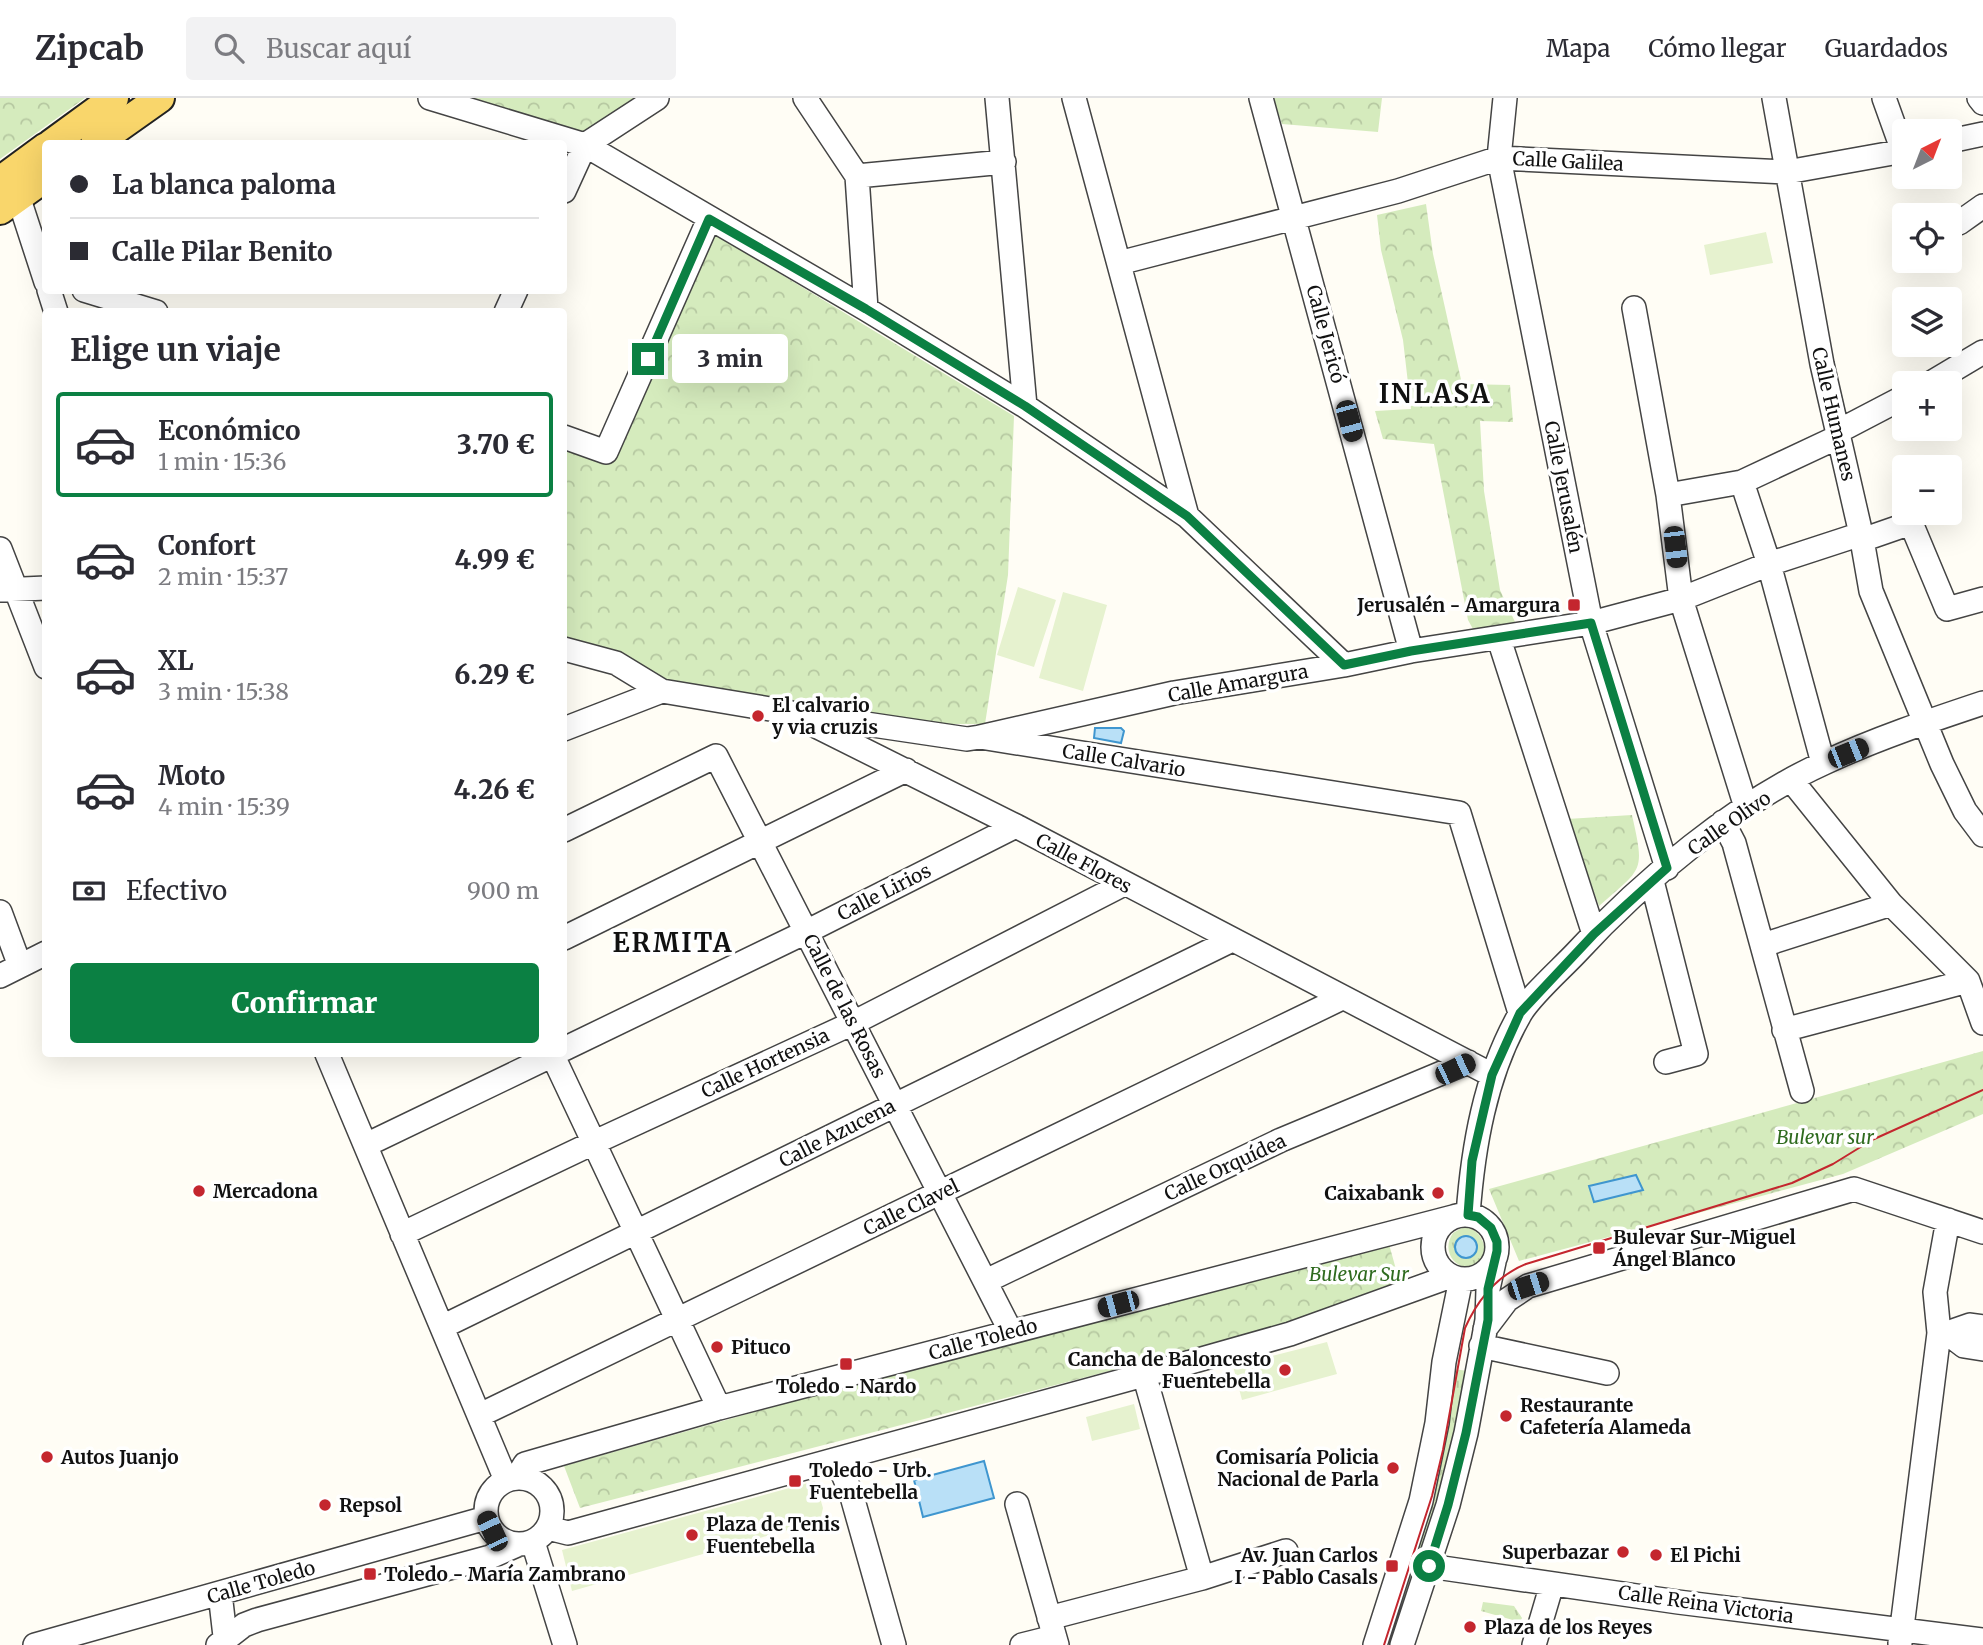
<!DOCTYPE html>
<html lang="es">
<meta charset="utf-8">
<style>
:root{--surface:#fff;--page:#f2f2f3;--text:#2b2b33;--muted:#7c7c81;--line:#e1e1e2;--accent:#0b8043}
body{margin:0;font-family:Merriweather,serif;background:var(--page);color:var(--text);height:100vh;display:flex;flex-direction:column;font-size:26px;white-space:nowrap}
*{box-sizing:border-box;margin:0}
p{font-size:23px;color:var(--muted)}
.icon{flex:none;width:38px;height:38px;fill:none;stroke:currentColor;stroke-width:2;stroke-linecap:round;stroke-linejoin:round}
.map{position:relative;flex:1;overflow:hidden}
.side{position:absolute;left:42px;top:210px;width:525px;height:749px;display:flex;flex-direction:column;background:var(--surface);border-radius:7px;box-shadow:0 7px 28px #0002}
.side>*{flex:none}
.hud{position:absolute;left:42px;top:42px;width:525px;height:154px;border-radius:7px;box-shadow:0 7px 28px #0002;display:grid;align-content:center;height:154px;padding:0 28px;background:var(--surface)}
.needle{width:46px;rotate:42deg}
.fabs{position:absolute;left:1892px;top:21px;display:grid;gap:14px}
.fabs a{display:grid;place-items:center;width:70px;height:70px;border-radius:7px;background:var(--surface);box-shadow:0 7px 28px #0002;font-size:35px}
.end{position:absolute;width:32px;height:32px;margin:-16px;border:9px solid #0b8043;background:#fff;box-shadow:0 0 0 4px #fff}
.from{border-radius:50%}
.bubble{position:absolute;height:49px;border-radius:7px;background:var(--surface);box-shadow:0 7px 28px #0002;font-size:23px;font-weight:800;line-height:49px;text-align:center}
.car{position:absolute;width:21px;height:42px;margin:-21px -10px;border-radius:9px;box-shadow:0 0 5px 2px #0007;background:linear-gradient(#222 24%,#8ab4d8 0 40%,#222 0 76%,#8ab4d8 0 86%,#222 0)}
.hud b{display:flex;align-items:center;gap:24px;height:66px;font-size:26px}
.hud b+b{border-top:2px solid var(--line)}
.hud i{width:18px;height:18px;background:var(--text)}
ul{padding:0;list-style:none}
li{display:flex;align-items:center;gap:21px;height:105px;margin:0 14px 10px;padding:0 14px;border:4px solid transparent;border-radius:7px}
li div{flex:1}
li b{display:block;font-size:26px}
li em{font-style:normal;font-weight:800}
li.on{border-color:var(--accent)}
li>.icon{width:63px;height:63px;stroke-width:1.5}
h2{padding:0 28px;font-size:32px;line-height:84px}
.pay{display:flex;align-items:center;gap:18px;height:77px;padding:0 28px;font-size:26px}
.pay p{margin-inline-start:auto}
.primary-button{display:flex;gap:14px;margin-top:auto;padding:14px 28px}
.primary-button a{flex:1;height:80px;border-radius:7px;background:var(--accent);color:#fff;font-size:28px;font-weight:800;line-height:80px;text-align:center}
header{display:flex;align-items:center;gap:42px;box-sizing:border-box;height:98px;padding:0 35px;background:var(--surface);border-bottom:2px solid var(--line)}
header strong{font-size:33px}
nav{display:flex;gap:38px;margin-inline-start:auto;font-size:24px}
.search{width:490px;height:63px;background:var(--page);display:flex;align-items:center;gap:18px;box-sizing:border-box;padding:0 24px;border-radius:7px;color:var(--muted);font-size:26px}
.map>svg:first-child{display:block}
</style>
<header>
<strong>Zipcab</strong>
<div class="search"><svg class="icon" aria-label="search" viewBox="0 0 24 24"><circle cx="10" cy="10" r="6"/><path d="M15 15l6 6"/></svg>Buscar aquí</div>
<nav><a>Mapa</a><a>Cómo llegar</a><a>Guardados</a></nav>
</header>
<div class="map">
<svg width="1983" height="1547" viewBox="0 0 1983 1547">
<defs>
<pattern id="grass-tufts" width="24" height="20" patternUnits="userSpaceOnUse" patternTransform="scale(1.75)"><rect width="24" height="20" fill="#d5ebbd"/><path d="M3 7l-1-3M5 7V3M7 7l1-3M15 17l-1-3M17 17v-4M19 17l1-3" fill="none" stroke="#b6c8a1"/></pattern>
<pattern id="park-crowns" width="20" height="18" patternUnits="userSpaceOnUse" patternTransform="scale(1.75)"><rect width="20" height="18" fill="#d5ebbd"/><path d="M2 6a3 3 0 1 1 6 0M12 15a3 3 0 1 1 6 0" fill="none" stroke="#b6c8a1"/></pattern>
</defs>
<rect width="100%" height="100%" fill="#fffdf5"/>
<path fill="url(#grass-tufts)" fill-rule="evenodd" d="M1465,1128C1488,1134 1493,1166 1467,1170C1450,1166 1443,1150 1453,1135ZM1466,1138L1478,1149L1473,1158L1466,1161L1459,1158V1141Z
M1453,1271L1468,1273L1457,1342L1410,1507L1395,1502Z
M1483,1504L1514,1508L1522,1520L1520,1524L1481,1513Z"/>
<path fill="url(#park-crowns)" d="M0,0H85L0,61Z
M458,0H640L585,40Z
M1273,0H1382L1378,34L1282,26Z
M1426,106L1433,156L1462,286L1510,287L1513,324L1480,323L1484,393L1500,492L1515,524L1508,529L1473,531L1468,522L1434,346L1383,341L1375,313L1411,311L1403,242L1381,152L1377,117Z
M713,135L1014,318L1008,477L985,626H929L656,580L619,555L564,538V350L612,364Z
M1632,717C1645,775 1643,769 1599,808L1567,721Z
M1983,953V1016L1843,1076L1519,1163L1489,1091Z
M1386,1135L1403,1197L580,1410L564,1368Z"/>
<path fill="#e6f2cf" d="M1766,134L1773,165L1710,177L1704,147Z
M1018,489L1056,502L1034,569L997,557Z
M1063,494L1107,507L1083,593L1039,580Z
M1327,1244L1337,1276L1242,1302L1233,1268Z
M1134,1306L1140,1331L1092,1343L1086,1319Z
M815,1383L823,1410L820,1423L572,1493L562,1452Z"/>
<path fill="#b9e0f7" stroke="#3f96cf" stroke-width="2" d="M1095,630H1121L1124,633L1121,645L1094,640Z
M1636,1077L1643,1092L1594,1104L1589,1088Z
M1455 1149a11 11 0 1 1 22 0a11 11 0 1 1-22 0Z
M984,1363L994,1400L923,1419L914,1382Z"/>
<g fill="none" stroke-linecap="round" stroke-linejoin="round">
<defs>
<path id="minor" d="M430,0L585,47L866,211L1025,308L1187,418L1344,567
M805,0L857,78L866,211
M997,0L1025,308
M1074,0L1187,418
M1261,0L1411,553
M1505,0L1499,60L1591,525L1667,770
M1774,0L1822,266L1861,436L1871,493L1942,666L1965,713L1983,737
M1884,0L1903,53
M1979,0L1983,5
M1950,43L1983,36
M857,78L1004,64
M9,85L18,98L46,184
M564,93L585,47L657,0
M1959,125L1983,108
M1119,165L1398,93L1499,60L1787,74L1904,53
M49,192L56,214
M84,192L156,214
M1634,210L1668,397L1681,501L1746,709
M506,214L516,192
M1931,285L1983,254
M1837,334L1904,299
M564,339L606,354L709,121
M1742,384L1769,466L1823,665
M1668,397L1742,384L1838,339
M1862,442L1911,425L1947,511L1983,501
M0,451L46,569
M0,492L46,490
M1499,541L1594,836
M564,551L616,565L662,593L788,614L1016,728L1492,977
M812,618L967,641L980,639L1459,715L1520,915
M564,631L662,593
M980,639L1174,595L1344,567L1411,553L1591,525L1681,501L1769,466L1861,436
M1792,683L1891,806L1968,883L1983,925
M1723,724L1734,745L1802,993
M564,732L716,658L1011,1234
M1652,783L1696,956L1666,964
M0,814L20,868
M564,840L906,672
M1763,847L1891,806
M0,878L46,855
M1784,932L1968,883
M564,951L806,834L1016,728
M327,956L506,1382
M552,956L719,1310
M366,1047L555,956
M1433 1149a32 32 0 1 1 64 0a32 32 0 1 1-64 0Z
M1468,1117C1473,1049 1485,978 1519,918C1528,900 1561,871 1576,855C1641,784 1736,705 1824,665C1875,641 1929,623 1983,605
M402,1136L593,1045L853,925L1124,786
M986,1183L1281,1042L1468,964
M442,1229L1232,842
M1983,1229L1970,1227L1947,1235L1964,1248L1983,1251
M1485,1231L1507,1202L1528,1188L1854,1091L1983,1134
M1481,1248L1607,1275
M1144,1276L1202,1480
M480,1317L1342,900
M837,1362L851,1395L894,1547
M517,1379L525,1366L719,1310L1457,1118
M486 1413a33 33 0 1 1 66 0a33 33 0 1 1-66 0Z
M1017,1406L1057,1547
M548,1430L568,1435L1191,1264L1290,1236L1451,1178
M533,1444L565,1547
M1429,1468L1678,1504L1983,1542
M220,1495L226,1547
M1049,1520L1202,1480L1286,1453
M1900,1545L1939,1235L1935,1194L1948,1122
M35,1547L486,1420
M218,1547L244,1527L257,1522L490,1459L517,1447
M1022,1547L1054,1539
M1375,1547L1421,1403L1437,1325L1444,1264L1461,1181
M1402,1547L1448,1407L1466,1335L1487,1222L1488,1191L1494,1164
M1534,1547L1552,1486"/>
<path id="major" d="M51,46L114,0
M95,46L160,0
M0,83L46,49
M0,112L46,79"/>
</defs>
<use href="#minor" stroke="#444" stroke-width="26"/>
<use href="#major" stroke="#222" stroke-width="32"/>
<use href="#minor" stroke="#fff" stroke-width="23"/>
<use href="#major" stroke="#f9d66b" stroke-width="28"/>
<path stroke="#c4262e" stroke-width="2" d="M1384,1547L1432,1398L1443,1352L1465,1230C1478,1201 1496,1178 1526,1166L1792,1085L1833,1066L1872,1042L1983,992"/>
</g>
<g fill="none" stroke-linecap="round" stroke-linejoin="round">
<path stroke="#0b8043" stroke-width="9" d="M648,261L709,121L866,211L1025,308L1187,418L1344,567L1411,553L1591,525L1667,770L1594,836L1520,915L1492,977L1472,1063L1468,1117L1478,1119L1491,1130L1497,1144V1153L1488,1191V1222L1466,1335L1448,1407L1429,1468"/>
</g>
<g fill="#c4262e" stroke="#fff" stroke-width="2.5">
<rect x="1567" y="500" width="14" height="14" rx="3.5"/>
<circle cx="758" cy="618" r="7"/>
<circle cx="199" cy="1093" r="7"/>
<circle cx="1438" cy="1095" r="7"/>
<rect x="1592" y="1143" width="14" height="14" rx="3.5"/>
<circle cx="717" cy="1249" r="7"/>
<rect x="839" y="1259" width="14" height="14" rx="3.5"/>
<circle cx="1285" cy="1272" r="7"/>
<circle cx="1506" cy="1318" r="7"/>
<circle cx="47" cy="1359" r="7"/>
<circle cx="1393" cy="1370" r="7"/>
<rect x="788" y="1376" width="14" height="14" rx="3.5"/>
<circle cx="325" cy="1407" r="7"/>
<circle cx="692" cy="1437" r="7"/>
<circle cx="1623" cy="1454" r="7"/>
<circle cx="1656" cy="1457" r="7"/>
<rect x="1385" y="1461" width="14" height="14" rx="3.5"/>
<rect x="363" y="1469" width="14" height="14" rx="3.5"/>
<circle cx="1470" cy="1529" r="7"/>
</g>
<g text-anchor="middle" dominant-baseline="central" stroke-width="7" stroke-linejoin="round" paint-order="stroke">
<g font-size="19" fill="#111" stroke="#fff">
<text transform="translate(1568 63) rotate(3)">Calle Galilea</text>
<text transform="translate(1326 236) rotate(75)">Calle Jericó</text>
<text transform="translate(1834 316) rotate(77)">Calle Humanes</text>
<text transform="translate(1564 389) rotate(79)">Calle Jerusalén</text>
<text transform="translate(1238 585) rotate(-10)">Calle Amargura</text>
<text transform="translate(1124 662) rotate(9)">Calle Calvario</text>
<text transform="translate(1729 725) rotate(-35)">Calle Olivo</text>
<text transform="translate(1084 765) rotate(28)">Calle Flores</text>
<text transform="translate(884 794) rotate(-27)">Calle Lirios</text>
<text transform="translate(845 908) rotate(63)">Calle de las Rosas</text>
<text transform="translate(765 965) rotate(-25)">Calle Hortensia</text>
<text transform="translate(837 1035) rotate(-27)">Calle Azucena</text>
<text transform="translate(1225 1069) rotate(-25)">Calle Orquídea</text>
<text transform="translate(911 1109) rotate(-26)">Calle Clavel</text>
<text transform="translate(983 1241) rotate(-15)">Calle Toledo</text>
<text transform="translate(261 1484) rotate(-16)">Calle Toledo</text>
<text transform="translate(1706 1506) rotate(8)">Calle Reina Victoria</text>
</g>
<g font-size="19" font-weight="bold" fill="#111" stroke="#fff" text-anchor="start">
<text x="1560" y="507" text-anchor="end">Jerusalén - Amargura</text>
<text x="772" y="607">El calvario<tspan x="772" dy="22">y via cruzis</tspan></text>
<text x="213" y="1093">Mercadona</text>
<text x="1424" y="1095" text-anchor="end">Caixabank</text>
<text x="1613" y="1139">Bulevar Sur-Miguel<tspan x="1613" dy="22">Ángel Blanco</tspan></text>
<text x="731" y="1249">Pituco</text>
<text x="1271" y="1261" text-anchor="end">Cancha de Baloncesto<tspan x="1271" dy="22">Fuentebella</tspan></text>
<text x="846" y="1288" text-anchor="middle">Toledo - Nardo</text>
<text x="1520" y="1307">Restaurante<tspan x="1520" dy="22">Cafetería Alameda</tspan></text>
<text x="61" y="1359">Autos Juanjo</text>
<text x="1379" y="1359" text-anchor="end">Comisaría Policia<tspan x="1379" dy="22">Nacional de Parla</tspan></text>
<text x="809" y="1372">Toledo - Urb.<tspan x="809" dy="22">Fuentebella</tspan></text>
<text x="339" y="1407">Repsol</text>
<text x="706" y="1426">Plaza de Tenis<tspan x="706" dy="22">Fuentebella</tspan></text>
<text x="1609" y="1454" text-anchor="end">Superbazar</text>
<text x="1378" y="1457" text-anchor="end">Av. Juan Carlos<tspan x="1378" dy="22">I - Pablo Casals</tspan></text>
<text x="1670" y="1457">El Pichi</text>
<text x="384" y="1476">Toledo - María Zambrano</text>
<text x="1484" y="1529">Plaza de los Reyes</text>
</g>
<g font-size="19" font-style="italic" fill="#2f6b1f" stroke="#fff">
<text x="1825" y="1039">Bulevar sur</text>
<text x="1359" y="1176">Bulevar Sur</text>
</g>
<g font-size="26" font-weight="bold" letter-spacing="2" fill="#111" stroke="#fff">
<text x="1435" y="295">INLASA</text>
<text x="673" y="844">ERMITA</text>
</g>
</g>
</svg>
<div class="fabs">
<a><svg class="needle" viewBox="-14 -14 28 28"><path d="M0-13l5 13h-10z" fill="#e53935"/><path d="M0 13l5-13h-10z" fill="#7c7c81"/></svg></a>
<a><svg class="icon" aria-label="locate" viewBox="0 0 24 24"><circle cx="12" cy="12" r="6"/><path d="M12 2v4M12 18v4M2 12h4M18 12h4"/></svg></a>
<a><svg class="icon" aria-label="layers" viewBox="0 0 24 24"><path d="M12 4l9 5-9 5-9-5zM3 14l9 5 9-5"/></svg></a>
<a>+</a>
<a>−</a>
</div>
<i class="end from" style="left:1429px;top:1468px"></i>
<i class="end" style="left:648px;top:261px"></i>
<div class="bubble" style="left:672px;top:236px;width:116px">3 min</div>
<i class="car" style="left:1349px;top:323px;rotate:165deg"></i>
<i class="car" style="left:1675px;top:449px;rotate:173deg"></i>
<i class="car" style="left:1848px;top:655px;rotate:68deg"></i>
<i class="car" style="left:1455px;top:971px;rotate:64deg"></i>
<i class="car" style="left:1528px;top:1188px;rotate:72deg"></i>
<i class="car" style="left:1118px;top:1206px;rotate:255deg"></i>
<i class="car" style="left:492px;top:1433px;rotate:335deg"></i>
<div class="hud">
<b><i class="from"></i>La blanca paloma</b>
<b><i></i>Calle Pilar Benito</b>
</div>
<section class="side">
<h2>Elige un viaje</h2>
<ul>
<li class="on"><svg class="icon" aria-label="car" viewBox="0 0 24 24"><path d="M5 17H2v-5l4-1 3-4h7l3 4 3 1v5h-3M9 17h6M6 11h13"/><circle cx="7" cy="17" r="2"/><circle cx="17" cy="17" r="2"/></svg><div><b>Económico</b><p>1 min · 15:36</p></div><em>3.70 €</em></li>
<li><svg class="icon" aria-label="car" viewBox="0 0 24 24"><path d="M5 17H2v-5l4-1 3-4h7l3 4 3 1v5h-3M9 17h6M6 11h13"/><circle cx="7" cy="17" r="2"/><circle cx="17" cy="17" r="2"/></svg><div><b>Confort</b><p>2 min · 15:37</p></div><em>4.99 €</em></li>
<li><svg class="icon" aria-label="car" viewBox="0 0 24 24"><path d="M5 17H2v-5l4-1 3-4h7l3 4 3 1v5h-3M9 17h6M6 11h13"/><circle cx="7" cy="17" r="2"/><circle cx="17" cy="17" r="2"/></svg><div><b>XL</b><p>3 min · 15:38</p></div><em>6.29 €</em></li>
<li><svg class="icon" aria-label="car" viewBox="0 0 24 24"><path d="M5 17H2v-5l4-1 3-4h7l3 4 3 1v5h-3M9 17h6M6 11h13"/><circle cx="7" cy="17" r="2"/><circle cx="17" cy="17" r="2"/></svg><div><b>Moto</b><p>4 min · 15:39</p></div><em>4.26 €</em></li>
</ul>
<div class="pay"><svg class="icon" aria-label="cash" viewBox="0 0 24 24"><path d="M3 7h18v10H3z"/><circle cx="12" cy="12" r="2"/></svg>Efectivo<p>900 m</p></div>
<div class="primary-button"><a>Confirmar</a></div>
</section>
</div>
